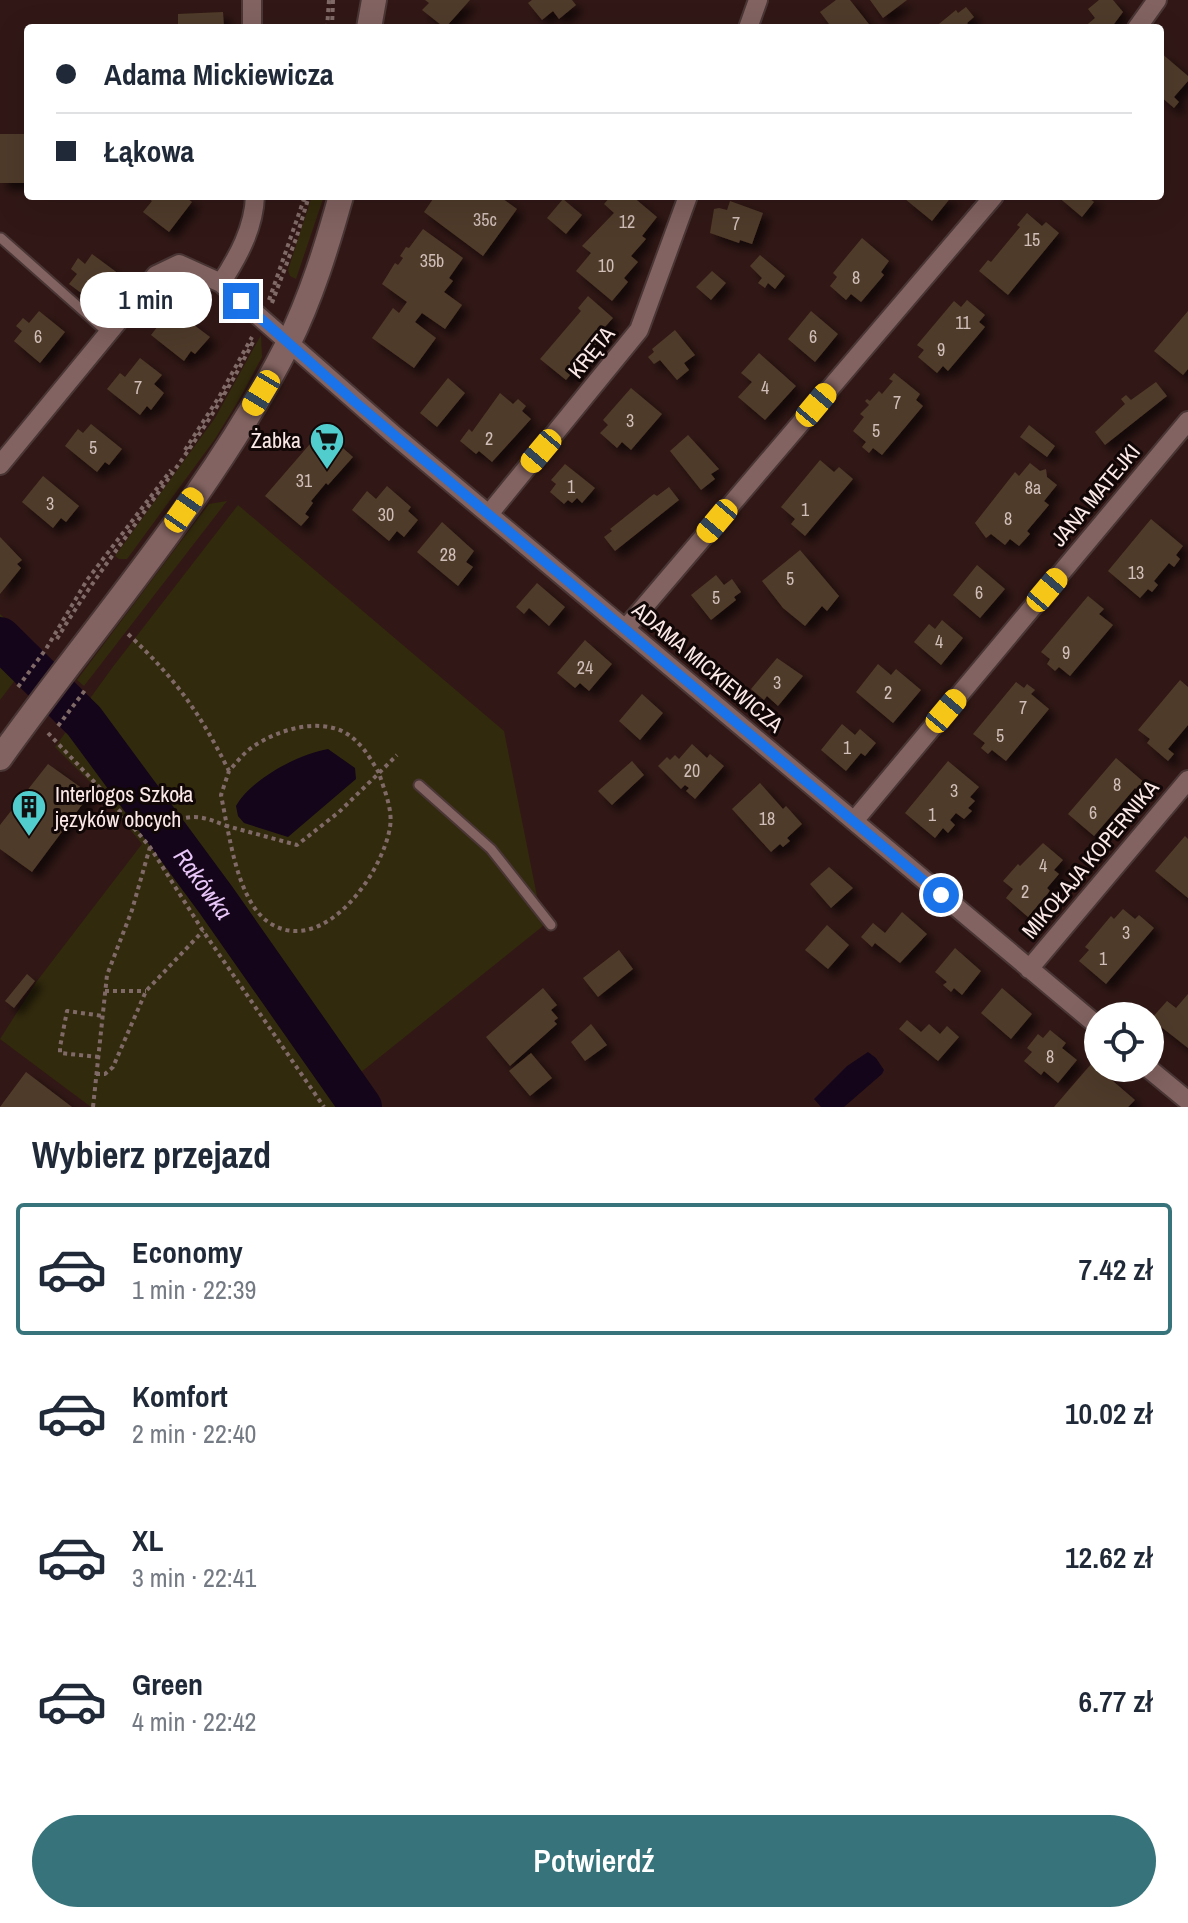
<!DOCTYPE html>
<html lang="pl">
<meta charset="utf-8">
<style>
:root{--surface:#fff;--page:#f2f2f3;--text:#1f2937;--muted:#747a83;--line:#e0e1e3;--accent:#36737a}
body{margin:0;font-family:"Archivo Narrow",sans-serif;background:var(--page);color:var(--text);height:100vh;display:flex;flex-direction:column;font-size:30px;white-space:nowrap}
*{box-sizing:border-box;margin:0}
p{font-size:26px;color:var(--muted)}
.icon{flex:none;width:44px;height:44px;fill:none;stroke:currentColor;stroke-width:2;stroke-linecap:round;stroke-linejoin:round}
.map{position:relative;height:1107px;overflow:hidden}
.panel{display:flex;flex-direction:column;background:var(--surface);flex:1}
.panel>*{flex:none}
.top-card{position:absolute;left:24px;top:24px;width:1140px;height:176px;border-radius:8px;box-shadow:0 8px 32px #0002;display:grid;align-content:center;height:176px;padding:0 32px;background:var(--surface)}
.buttons{position:absolute;left:1084px;top:1002px;display:grid;gap:16px}
.buttons a{display:grid;place-items:center;width:80px;height:80px;border-radius:50%;background:var(--surface);box-shadow:0 8px 32px #0002;font-size:40px}
.end{position:absolute;width:36px;height:36px;margin:-18px;border:10px solid #1a73e8;background:#fff;box-shadow:0 0 0 4px #fff}
.from{border-radius:50%}
.bubble{position:absolute;height:56px;border-radius:28px;background:var(--surface);box-shadow:0 8px 32px #0002;font-size:26px;font-weight:600;line-height:56px;text-align:center}
.car{position:absolute;width:24px;height:48px;margin:-24px -12px;border-radius:10px;box-shadow:0 0 6px 2px #0007;background:linear-gradient(#f5c518 24%,#345 0 40%,#f5c518 0 76%,#345 0 86%,#f5c518 0)}
.top-card b{display:flex;align-items:center;gap:28px;height:76px;font-size:30px}
.top-card b+b{border-top:2px solid var(--line)}
.top-card i{width:20px;height:20px;background:var(--text)}
ul{padding:0;list-style:none}
li{display:flex;align-items:center;gap:24px;height:132px;margin:0 16px 12px;padding:0 16px;border:4px solid transparent;border-radius:8px}
li div{flex:1}
li b{display:block;font-size:30px}
li em{font-style:normal;font-weight:600}
li.current{border-color:var(--accent)}
li>.icon{width:72px;height:72px;stroke-width:1.5}
h2{padding:0 32px;font-size:36px;line-height:96px}
.cta{display:flex;gap:16px;margin-top:auto;padding:16px 32px}
.cta a{flex:1;height:92px;border-radius:48px;background:var(--accent);color:#fff;font-size:32px;font-weight:600;line-height:92px;text-align:center}
.map>svg:first-child{display:block}
</style>
<div class="map">
<svg width="1188" height="1107" viewBox="0 0 1188 1107">
<defs>
<filter id="shadow"><feDropShadow dx="7" dy="7" stdDeviation="4" flood-color="#0009"/></filter>
</defs>
<rect width="100%" height="100%" fill="#311816"/>
<path fill="#322a0d" d="M312,196H324L296,279L290,276L288,270Z
M261,335L262,357L240,398L215,439L127,559H119L115,556L118,552L215,418Z
M227,501L84,686L77,680L209,504Z
M238,505L504,731L543,926L350,1081L369,1107H91L0,1039L37,981L142,844L96,788L55,747L112,668Z
M0,614L38,650L0,700Z"/>
<path fill="#14051a" d="M328,749L355,768L356,779L288,837L244,823L238,816L236,806C250,780 298,754 328,749Z
M868,1052L876,1058L884,1070L882,1074L844,1107H821L814,1099L847,1066Z"/>
<g fill="none" stroke-linecap="round" stroke-linejoin="round">
<path stroke="#14051a" stroke-width="42" id="s1" d="M0,638L84,721L216,900L361,1107"/>
</g>
<path fill="#503b2a" filter="url(#shadow)" d="M425,0H470L445,28L422,10L429,3Z
M532,0H572L576,5L559,19L553,11L542,20L528,3Z
M836,0H850L872,28H832L820,12Z
M870,0H907L883,18Z
M1099,0H1113L1123,12L1111,28H1083L1095,18L1088,9Z
M966,7L974,17L967,23L971,28H934L956,10L958,13Z
M223,12L224,28H178V14Z
M1160,52L1188,76V81L1174,97L1179,102L1174,108L1160,96Z
M0,134H28V183H0Z
M145,196H184L192,202L169,232L143,212L152,201Z
M435,196H499L517,209L483,256L424,212Z
M611,196H632L657,217L642,236L646,239L631,256L638,262L624,278L628,282L612,301L576,271L591,253L582,246L614,213L604,204Z
M908,196H952L932,221L905,199Z
M1057,196H1092L1090,199L1094,202L1082,217Z
M563,199L582,215L566,234L547,218Z
M730,201L763,213L752,244L740,240L739,243L710,233L714,209L719,208L727,210Z
M1027,213L1042,226L1046,222L1059,233L1008,295L979,271L988,260L991,262L1020,227L1017,225Z
M423,229L463,258L449,278L453,281L444,292L462,305L445,329L422,313L415,322L436,338L414,368L372,338L393,308L399,313L407,302L382,284L395,263L398,265L401,261L403,258L400,256L406,247L409,248Z
M862,238L889,261L881,272L884,275L861,302L851,294L846,300L830,286L837,277L833,273Z
M92,254L119,274L96,304L69,284L77,274L71,269L78,258L85,264Z
M760,255L785,276L775,289L768,283L765,288L758,283L762,278L750,266Z
M712,271L726,283L711,300L696,287Z
M588,296L613,318L603,329L606,332L566,380L540,359L581,311L578,308Z
M967,300L985,315L979,322L985,327L948,371L943,366L937,373L918,357L924,350L917,345L954,301L961,307Z
M39,311L65,332L40,363L14,341L22,331L16,326L23,318L29,323Z
M811,311L838,334L815,362L788,339Z
M1188,311V369L1183,375L1154,351Z
M178,313L210,337L195,354L191,351L184,361L151,335L165,317L171,321Z
M675,330L695,355L684,363L689,370L677,380L660,360L654,364L648,357L654,352L652,349Z
M759,353L796,386L765,420L738,397L752,382L741,373Z
M140,358L162,375L154,384L164,393L151,410L147,406L140,415L107,389L120,373L125,377Z
M894,373L920,394L916,400L923,406L882,455L873,448L869,453L862,447L866,442L853,431L864,417L860,414L869,405L865,401L867,399L870,401L879,391L882,394L893,381L889,379Z
M448,378L465,393L437,427L420,413Z
M1156,382L1167,396L1105,445L1095,432L1125,404L1121,399L1126,395L1131,400Z
M631,388L662,414L631,450L622,442L617,448L600,433L608,425L603,420Z
M500,393L513,404L518,399L526,406L522,411L531,419L492,462L479,451L476,454L460,441L469,429L472,432Z
M91,424L122,449L109,465L105,462L97,472L65,446L78,429L83,433Z
M1029,425L1055,446L1047,457L1020,437Z
M688,435L719,469L711,474L715,479L701,490L670,451Z
M316,437L329,448L335,441L353,457L328,485L326,483L311,501L313,503L305,514L309,517L301,526L265,496Z
M820,460L834,472L839,467L853,479L805,536L791,524L795,519L781,507Z
M1030,463L1040,471L1046,469L1047,477L1057,485L1044,501L1049,505L1027,531L1030,534L1019,546L1010,539L1005,545L991,534L986,538L975,523L1015,472L1019,476Z
M565,464L595,488L582,503L577,498L572,503L568,500L564,504L550,492L556,484L551,480Z
M43,476L79,506L66,522L61,518L53,528L22,502Z
M387,486L411,507L408,511L418,520L404,537L397,531L389,541L352,510L367,491L376,499Z
M669,487L679,500L615,551L604,537L612,531L610,529L654,494L657,496Z
M1151,519L1183,546L1176,555L1180,559L1174,567L1169,563L1154,581L1158,585L1152,592L1148,589L1140,598L1108,571Z
M442,522L474,551L466,562L473,567L458,586L417,552Z
M0,537L22,560L17,564L21,568L0,594Z
M800,550L839,596L827,611L822,606L805,626L783,608L762,581Z
M977,565L1005,589L980,618L953,595Z
M716,575L724,585L732,579L741,592L734,597L736,600L711,620L691,595Z
M537,583L565,607L549,626L529,608L524,614L516,607Z
M1088,596L1104,609L1099,614L1113,625L1070,676L1059,667L1055,671L1047,664L1050,659L1041,652Z
M942,620L963,638L941,665L914,642L929,624L935,629Z
M585,640L612,664L589,691L580,683L575,688L557,673Z
M777,658L803,676L778,706L767,696L764,700L751,689Z
M878,664L891,675L896,669L921,690L893,723L856,692Z
M1180,680L1188,687V725L1168,749L1174,754L1168,761L1147,743L1150,739L1138,730Z
M1016,682L1024,688L1027,684L1035,690L1031,694L1049,709L1006,761L992,750L988,754L981,748L985,743L973,734Z
M642,694L663,713L640,740L619,721Z
M842,724L855,735L860,729L876,743L865,756L861,753L846,771L821,750Z
M692,744L707,758L710,754L724,766L695,799L686,791L689,788L685,785L681,789L658,766L667,757L670,760L675,755L679,759Z
M1116,758L1146,784L1140,792L1135,788L1094,836L1068,814Z
M632,761L644,775L612,805L598,791Z
M948,761L979,787L970,797L975,801L968,808L972,811L964,819L956,813L950,820L955,825L948,833L943,828L935,838L905,813Z
M48,764L90,794L32,872L0,849V825Z
M760,783L783,809L786,806L802,824L787,838L790,841L783,847L780,844L771,852L732,809Z
M1185,836L1188,839V898L1155,871Z
M1043,843L1063,860L1054,870L1059,874L1047,888L1050,891L1028,917L1006,898L1013,889L1003,881L1018,864L1020,866Z
M829,867L853,888L831,908L810,884Z
M1123,909L1135,919L1139,915L1154,928L1106,984L1079,961L1089,950L1085,947L1111,916L1114,919Z
M902,912L927,934L900,963L875,943L872,947L861,937L873,923L885,933Z
M827,925L849,945L828,969L805,950Z
M955,948L981,971L962,995L954,988L951,992L943,985L947,982L935,972Z
M619,950L633,969L598,997L583,978Z
M27,974L35,981L14,1008L5,1001Z
M543,988L557,1005L551,1010L558,1018L554,1021L557,1024L510,1066L486,1037Z
M1002,988L1032,1014L1011,1039L981,1013Z
M1188,994V1048L1151,1019L1167,1001L1176,1008Z
M907,1020L921,1032L929,1024L940,1034L947,1026L959,1037L938,1061L899,1029Z
M591,1024L607,1045L585,1061L571,1042Z
M1050,1030L1066,1043L1062,1048L1077,1060L1058,1083L1044,1071L1041,1075L1024,1061L1032,1052L1027,1048L1038,1034L1043,1038Z
M531,1053L552,1078L530,1096L509,1071Z
M1092,1063L1135,1100L1128,1107H1054Z
M26,1072L72,1107H0Z"/>
<g fill="none" stroke-linecap="round" stroke-linejoin="round">
<defs>
<path id="service" d="M1,238L108,333
M419,785L491,849L551,925"/>
<path id="minor" d="M252,0V28
M748,28L758,0
M1137,28L1157,0
M221,283C238,257 254,228 255,196
M0,465L156,275L179,264L221,283L393,434L1098,1026
M489,514L639,330L688,196
M626,628L994,196
M854,821L1188,421
M1029,969L1188,780
M1148,1068L1188,1101"/>
<path id="tertiary" d="M369,28L374,0
M0,758C97,622 212,494 288,344C311,298 327,246 341,196"/>
</defs>
<use href="#service" stroke="#493635" stroke-width="13"/>
<use href="#minor" stroke="#493635" stroke-width="22"/>
<use href="#tertiary" stroke="#493635" stroke-width="28"/>
<path stroke="#806a68" stroke-width="4" stroke-dasharray="4 4" stroke-linecap="butt" d="M327,28L329,0
M332,28L333,0
M269,300L305,196
M272,303L297,236L309,196
M185,450L219,397L252,337
M128,634C176,679 200,713 229,771C236,763 243,754 251,748C279,728 330,713 357,742C366,750 373,763 379,773L339,812L297,845L227,826L221,795L229,771
M57,639C99,568 152,505 198,436C219,405 237,373 254,340
M18,687L46,649L87,580L171,470
M58,726L86,689
M48,733L100,788L150,847L203,931L324,1107
M171,823C193,812 206,818 227,826C233,856 243,909 273,925C326,954 383,872 390,827C393,809 384,790 379,773L397,755
M105,991H146
M99,1057L60,1053V1047L67,1011L103,1016
M96,1074H105L113,1067L146,991L203,931
M93,1107L107,975L132,910L150,847"/>
<use href="#service" stroke="#826361" stroke-width="9"/>
<use href="#minor" stroke="#826361" stroke-width="18"/>
<use href="#tertiary" stroke="#826361" stroke-width="24"/>
</g>
<g fill="none" stroke-linecap="round" stroke-linejoin="round">
<path stroke="#1a73e8" stroke-width="10" d="M241,301L355,402L941,895"/>
</g>
<defs>
<symbol id="supermarket-pin" viewBox="-11 -11 22 30"><path d="M0 17L-7.5 6A9.5 9.5 0 1 1 7.5 6Z" fill="#52cdcd" stroke="#110706"/><path d="M-6-5.5h2.5l.6 2H6L4.5 2H-2.5L-4.4-4H-6ZM-1.5 3.2a1.3 1.3 0 1 0 .1 0ZM3 3.2a1.3 1.3 0 1 0 .1 0Z" fill="#111"/></symbol>
<symbol id="building-pin" viewBox="-11 -11 22 30"><path d="M0 17L-7.5 6A9.5 9.5 0 1 1 7.5 6Z" fill="#52cdcd" stroke="#110706"/><path d="M-4-6H4V6H1V3H-1V6H-4ZM-2.5-4.3h1.7v1.8h-1.7ZM.8-4.3h1.7v1.8H.8ZM-2.5-1h1.7V.8h-1.7ZM.8-1h1.7V.8H.8Z" fill="#111"/></symbol>
</defs>
<g fill-rule="evenodd">
<use href="#supermarket-pin" x="307" y="420" width="40" height="54"/>
<use href="#building-pin" x="9" y="787" width="40" height="54"/>
</g>
<g text-anchor="middle" dominant-baseline="central" stroke-width="6" stroke-linejoin="round" paint-order="stroke">
<g font-size="18" fill="#d0beb8">
<text x="485" y="219">35c</text>
<text x="627" y="221">12</text>
<text x="736" y="223">7</text>
<text x="1032" y="239">15</text>
<text x="432" y="260">35b</text>
<text x="606" y="265">10</text>
<text x="856" y="277">8</text>
<text x="963" y="322">11</text>
<text x="38" y="336">6</text>
<text x="813" y="336">6</text>
<text x="941" y="349">9</text>
<text x="138" y="387">7</text>
<text x="765" y="387">4</text>
<text x="897" y="402">7</text>
<text x="630" y="420">3</text>
<text x="876" y="430">5</text>
<text x="489" y="438">2</text>
<text x="93" y="447">5</text>
<text x="304" y="480">31</text>
<text x="571" y="486">1</text>
<text x="1033" y="487">8a</text>
<text x="50" y="503">3</text>
<text x="805" y="509">1</text>
<text x="386" y="514">30</text>
<text x="1008" y="518">8</text>
<text x="448" y="554">28</text>
<text x="1136" y="572">13</text>
<text x="790" y="578">5</text>
<text x="979" y="592">6</text>
<text x="716" y="597">5</text>
<text x="939" y="641">4</text>
<text x="1066" y="652">9</text>
<text x="585" y="667">24</text>
<text x="777" y="682">3</text>
<text x="888" y="692">2</text>
<text x="1023" y="707">7</text>
<text x="1000" y="735">5</text>
<text x="847" y="747">1</text>
<text x="692" y="770">20</text>
<text x="1117" y="784">8</text>
<text x="954" y="790">3</text>
<text x="1093" y="812">6</text>
<text x="932" y="814">1</text>
<text x="767" y="818">18</text>
<text x="1043" y="865">4</text>
<text x="1025" y="891">2</text>
<text x="1126" y="932">3</text>
<text x="1103" y="958">1</text>
<text x="1050" y="1056">8</text>
</g>
<g font-size="22" fill="#fbe9e7" stroke="#110706">
<text transform="translate(591 352) rotate(-51)">KRĘTA</text>
<text transform="translate(1095 495) rotate(-50)">JANA MATEJKI</text>
<text transform="translate(708 667) rotate(40)">ADAMA MICKIEWICZA</text>
<text transform="translate(1090 859) rotate(-50)">MIKOŁAJA KOPERNIKA</text>
</g>
<g font-size="22" fill="#fbe9e7" stroke="#110706" text-anchor="end">
<text x="301" y="440">Żabka</text>
<text x="55" y="794" text-anchor="start">Interlogos Szkoła<tspan x="55" dy="25">języków obcych</tspan></text>
</g>
<g font-size="24" font-style="italic" fill="#e9c7f9" stroke="#110706">
<text stroke="none"><textPath href="#s1" startOffset="320">Rakówka</textPath></text>
</g>
</g>
</svg>
<div class="buttons">
<a><svg class="icon" aria-label="locate" viewBox="0 0 24 24"><circle cx="12" cy="12" r="6"/><path d="M12 2v4M12 18v4M2 12h4M18 12h4"/></svg></a>
</div>
<i class="end from" style="left:941px;top:895px"></i>
<i class="end" style="left:241px;top:301px"></i>
<div class="bubble" style="left:80px;top:272px;width:132px">1 min</div>
<i class="car" style="left:261px;top:393px;rotate:211deg"></i>
<i class="car" style="left:816px;top:405px;rotate:40deg"></i>
<i class="car" style="left:541px;top:451px;rotate:220deg"></i>
<i class="car" style="left:184px;top:510px;rotate:35deg"></i>
<i class="car" style="left:717px;top:521px;rotate:220deg"></i>
<i class="car" style="left:1047px;top:590px;rotate:40deg"></i>
<i class="car" style="left:946px;top:711px;rotate:40deg"></i>
<div class="top-card">
<b><i class="from"></i>Adama Mickiewicza</b>
<b><i></i>Łąkowa</b>
</div>
</div>
<section class="panel">
<h2>Wybierz przejazd</h2>
<ul>
<li class="current"><svg class="icon" aria-label="car" viewBox="0 0 24 24"><path d="M5 17H2v-5l4-1 3-4h7l3 4 3 1v5h-3M9 17h6M6 11h13"/><circle cx="7" cy="17" r="2"/><circle cx="17" cy="17" r="2"/></svg><div><b>Economy</b><p>1 min · 22:39</p></div><em>7.42 zł</em></li>
<li><svg class="icon" aria-label="car" viewBox="0 0 24 24"><path d="M5 17H2v-5l4-1 3-4h7l3 4 3 1v5h-3M9 17h6M6 11h13"/><circle cx="7" cy="17" r="2"/><circle cx="17" cy="17" r="2"/></svg><div><b>Komfort</b><p>2 min · 22:40</p></div><em>10.02 zł</em></li>
<li><svg class="icon" aria-label="car" viewBox="0 0 24 24"><path d="M5 17H2v-5l4-1 3-4h7l3 4 3 1v5h-3M9 17h6M6 11h13"/><circle cx="7" cy="17" r="2"/><circle cx="17" cy="17" r="2"/></svg><div><b>XL</b><p>3 min · 22:41</p></div><em>12.62 zł</em></li>
<li><svg class="icon" aria-label="car" viewBox="0 0 24 24"><path d="M5 17H2v-5l4-1 3-4h7l3 4 3 1v5h-3M9 17h6M6 11h13"/><circle cx="7" cy="17" r="2"/><circle cx="17" cy="17" r="2"/></svg><div><b>Green</b><p>4 min · 22:42</p></div><em>6.77 zł</em></li>
</ul>
<div class="cta"><a>Potwierdź</a></div>
</section>
